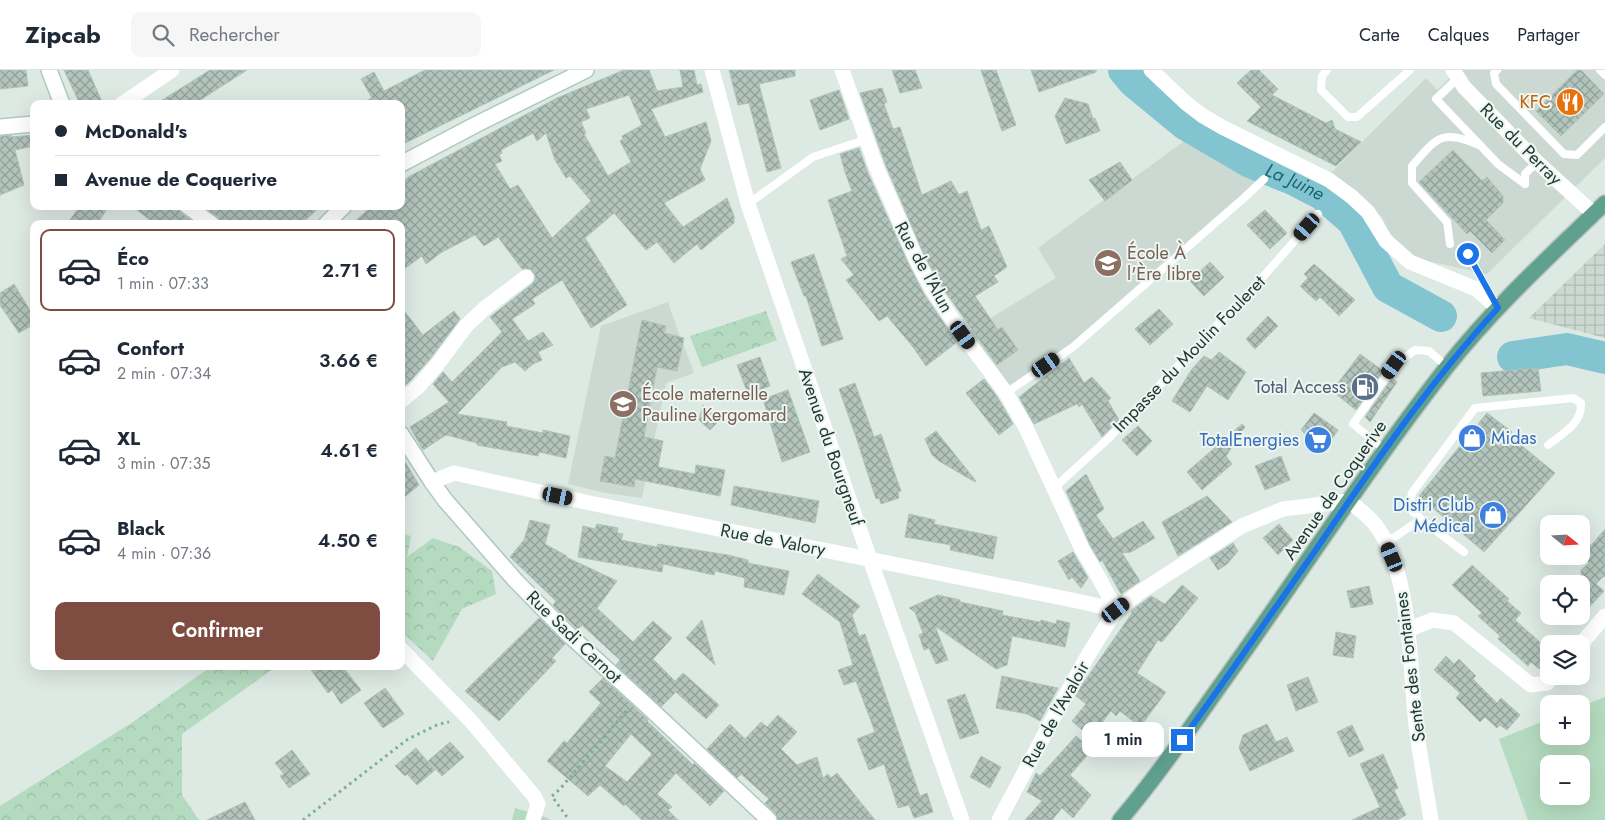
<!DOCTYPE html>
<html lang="fr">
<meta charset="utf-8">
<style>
:root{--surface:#fff;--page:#f6f6f7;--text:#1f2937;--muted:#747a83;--line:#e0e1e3;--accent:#7f4c42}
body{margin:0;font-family:Jost,sans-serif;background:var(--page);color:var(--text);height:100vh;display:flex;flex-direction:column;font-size:19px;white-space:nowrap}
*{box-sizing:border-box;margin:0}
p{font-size:16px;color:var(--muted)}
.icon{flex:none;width:28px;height:28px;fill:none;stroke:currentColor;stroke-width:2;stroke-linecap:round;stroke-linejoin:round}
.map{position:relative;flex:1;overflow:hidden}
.panel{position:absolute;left:30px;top:150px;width:375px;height:450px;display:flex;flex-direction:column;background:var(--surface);border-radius:10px;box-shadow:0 5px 20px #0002}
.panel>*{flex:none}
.guide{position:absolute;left:30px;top:30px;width:375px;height:110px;border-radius:10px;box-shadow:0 5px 20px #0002;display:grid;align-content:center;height:110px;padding:0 25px;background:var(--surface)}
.needle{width:32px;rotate:108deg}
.tools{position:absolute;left:1540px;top:445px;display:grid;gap:10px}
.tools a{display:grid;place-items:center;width:50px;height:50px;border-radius:10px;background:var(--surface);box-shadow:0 5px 20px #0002;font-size:25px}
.end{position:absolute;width:22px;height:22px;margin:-11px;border:6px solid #1a73e8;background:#fff;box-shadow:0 0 0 2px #fff}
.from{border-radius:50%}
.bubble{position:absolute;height:35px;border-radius:10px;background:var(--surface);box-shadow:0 5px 20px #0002;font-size:16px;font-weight:600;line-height:35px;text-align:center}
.car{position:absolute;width:15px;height:30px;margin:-15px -8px;border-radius:6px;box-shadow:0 0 4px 1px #0007;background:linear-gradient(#222 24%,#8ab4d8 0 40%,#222 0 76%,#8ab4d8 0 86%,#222 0)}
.guide b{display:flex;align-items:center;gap:18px;height:48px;font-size:19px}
.guide b+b{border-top:1px solid var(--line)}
.guide i{width:12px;height:12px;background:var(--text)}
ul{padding:9px 0 0;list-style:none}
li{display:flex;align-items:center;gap:15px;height:82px;margin:0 10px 8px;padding:0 15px;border:2px solid transparent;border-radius:10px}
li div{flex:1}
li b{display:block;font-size:19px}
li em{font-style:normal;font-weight:600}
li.current{border-color:var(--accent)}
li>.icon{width:45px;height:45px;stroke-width:1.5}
.primary-button{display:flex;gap:10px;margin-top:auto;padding:10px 25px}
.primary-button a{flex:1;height:58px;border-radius:10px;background:var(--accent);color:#fff;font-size:20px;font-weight:600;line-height:58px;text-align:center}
header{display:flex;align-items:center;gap:30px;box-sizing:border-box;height:70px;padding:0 25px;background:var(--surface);border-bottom:1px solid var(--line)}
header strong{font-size:24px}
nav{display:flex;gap:28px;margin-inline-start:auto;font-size:18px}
.search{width:350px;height:45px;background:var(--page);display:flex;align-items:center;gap:12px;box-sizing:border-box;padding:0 18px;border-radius:10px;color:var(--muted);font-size:19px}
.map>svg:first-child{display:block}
</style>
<header>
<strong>Zipcab</strong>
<div class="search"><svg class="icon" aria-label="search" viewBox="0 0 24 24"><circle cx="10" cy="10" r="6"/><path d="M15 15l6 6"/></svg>Rechercher</div>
<nav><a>Carte</a><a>Calques</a><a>Partager</a></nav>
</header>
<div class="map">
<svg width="1605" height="750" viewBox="0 0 1605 750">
<defs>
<pattern id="industrial-grid" width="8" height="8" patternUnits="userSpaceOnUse" patternTransform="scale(1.25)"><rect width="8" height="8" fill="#cbd9d2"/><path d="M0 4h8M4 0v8" fill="none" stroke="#aebbb5"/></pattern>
<pattern id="forest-crowns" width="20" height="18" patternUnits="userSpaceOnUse" patternTransform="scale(1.25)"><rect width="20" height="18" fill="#b4dbbf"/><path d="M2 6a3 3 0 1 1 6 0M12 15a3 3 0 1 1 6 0" fill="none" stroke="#9abda5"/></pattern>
<pattern id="building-cross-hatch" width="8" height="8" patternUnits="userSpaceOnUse" patternTransform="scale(1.25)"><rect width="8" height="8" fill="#b2c4bc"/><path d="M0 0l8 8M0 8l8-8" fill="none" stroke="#90a099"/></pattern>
</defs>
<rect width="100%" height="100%" fill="#dde9e3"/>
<path fill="#cbd9d2" d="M1458,0H1605V88L1487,204L1418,189L1395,176L1382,147L1361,128L1329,105L1426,8L1437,20Z
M1191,66L1239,94L1254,101L1264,109L1073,277L1006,323L963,265L1056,208L1038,178Z
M668,232L680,267L684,268L683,273L694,303L666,313L642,428L606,423L568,414L601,256Z"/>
<path fill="url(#industrial-grid)" d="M1605,174V268L1529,248Z"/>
<path fill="#b4dbbf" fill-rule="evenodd" d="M1605,627V750H1528L1499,669L1549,649V666H1581V636ZM1549,694H1581V726H1549Z"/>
<path fill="url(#forest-crowns)" d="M766,241L777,270L702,297L690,266Z
M401,463L411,466L407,487L433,468L459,477L492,501L496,524L462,539L433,591L401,561Z
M212,596H277L182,664V725L199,750H0V736L133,652Z
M515,738L548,748L550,750H512Z"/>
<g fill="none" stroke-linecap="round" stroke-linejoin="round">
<g stroke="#82c5d1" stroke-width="32">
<path id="s1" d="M1124,0L1134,12L1185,54L1250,92L1295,110L1322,124L1353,151L1388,217L1441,246"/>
<path d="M1513,287L1567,279L1605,288"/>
</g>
</g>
<path fill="url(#building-cross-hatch)" stroke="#afc3ba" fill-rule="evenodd" d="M0,0H26L28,16L0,19Z
M64,0H88L103,34H80Z
M210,0H247L194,34H156Z
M425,0H554L401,75V34H360L372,28L361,9L374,2L384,21Z
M624,0H649L657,21L683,17L680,0H694L697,15L701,14L703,22L651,39L665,67L706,52L711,71L700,99L705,110L664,133L683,157L727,128L734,146V153L701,180L697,174L674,193L657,172L646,180L614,143L585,168L627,235L591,258L562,210L532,229L535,234L512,249L528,271L543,262L553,275L538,282L542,290L533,294L525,301L515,292L502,297L457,344L507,352L506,356L543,363V360L570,366L566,388L539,382L538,386L477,375V373L446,365L423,380L410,357L449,332L433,314L443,302L452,312L502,262L490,247L532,214L535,210V205L530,199H522L498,167L484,176L475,165L442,182L426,194L422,186L401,201V154H352L372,136H401V113L410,106L557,28ZM629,25L642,55L622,66L623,69L620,71L631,92L608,106L584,64L586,63L581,52L590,48L586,39ZM533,63L537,71L546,63L555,90L566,108L570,106L591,131L552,168L518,115L510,119L495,94L502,91L499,85L502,83L501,80Z
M729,0H795V6L759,14L781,98L767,102L749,33L738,35Z
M892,0H915L922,18L900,23Z
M981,0H996L1016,55L1002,61Z
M1031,0H1096V2L1039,22Z
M1251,0H1259L1278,19L1272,25L1326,53L1332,50L1335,59L1361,72L1336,96L1247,51L1261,37L1237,13Z
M1577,0H1581L1604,24L1561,66L1536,41Z
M882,18L887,32L884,34L893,59L900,57L922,125L951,111L959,125L967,121L981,160L989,156L1007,197L994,206L998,212L975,226L998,260L1002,257L1018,280L997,295L940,214L925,187L886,96L860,23Z
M839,20L849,49L820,60L810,30Z
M1065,28L1088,34L1093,49L1095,48L1100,61L1066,74L1055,46Z
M11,65L12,67L34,65V76L15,80L24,115L0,125V66Z
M859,78L868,103L909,195L924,224L957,272L926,296L913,277L887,246L879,251L846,210L854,205L841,189L847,186L828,130L852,121L845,102L840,84Z
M1453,80L1482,111L1487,107L1503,126V133L1486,150L1505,170L1492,183L1470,161L1467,164L1419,112Z
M1120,92L1132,110L1105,131L1089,110Z
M80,136H109L97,154H67Z
M132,136H178L181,143L196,154H155Z
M203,136H321L301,154H221L218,147Z
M1265,140L1287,163L1270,179L1247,155Z
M814,184L843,269L822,276L806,226H804L791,192Z
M1210,192L1224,207L1204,226L1190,211Z
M1314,194L1355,230L1339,246L1320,227L1316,231L1300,216L1308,208L1304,204Z
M14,214L34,247V254L19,263L0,235V223Z
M401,237L423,265L454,241L460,249L430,289L411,310L401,319Z
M1159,239L1173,254L1150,275L1135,259Z
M1268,246L1278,256L1255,279L1246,269Z
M642,250L666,256L664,263L684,268L677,301L657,297L644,367L663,371L658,397L695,404L696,395L725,400L720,426L635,409L634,417L600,411L605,386L615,388Z
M1219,282L1246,302L1228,330L1207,316L1190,342L1172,331L1192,299L1204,286L1211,290Z
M1360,284L1383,301L1356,340L1332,321Z
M760,287L770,316L748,324L737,295Z
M1069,288L1084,313L1092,307L1111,328L1108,331L1119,350L1102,367L1082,334L1079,337L1077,334L1034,354L1019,327Z
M1538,298L1541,321L1483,326L1481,303Z
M1392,308L1397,312L1370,352L1365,347Z
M984,309L998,328L1013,354L999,365L966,323Z
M855,313L874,367L881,364L901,421L898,422L899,428L881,434L879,428L876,429L856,367L839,319Z
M788,320L810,382L782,392L763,329Z
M703,335L720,350L710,360L699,350Z
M1314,343L1338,360L1323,382L1301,360Z
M1487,343L1512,362L1509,365L1555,403L1484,482L1419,426Z
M1242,354L1245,357L1226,386L1232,394L1202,420L1187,402Z
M1138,356L1152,371L1137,386L1122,370Z
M936,361L976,411L975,412L939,391L932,385L925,369Z
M401,385L419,415L401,430Z
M1281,386L1290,410L1265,420L1255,396Z
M1086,404L1104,439L1096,445L1113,469L1143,451L1155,468L1131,482L1122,483L1140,511L1121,524L1102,490L1100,492L1090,475L1066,421Z
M734,416L819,431L815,453L731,435Z
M1207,426L1232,452L1178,486L1162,452Z
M909,444L935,450L934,454L997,467L993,489L950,480L951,475L905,467Z
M530,450L550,455L545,474L567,486L566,487L617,511L597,538L633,572L653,551L672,568L653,589L675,611L683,603L719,635L706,649L676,622L661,637L616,595L620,590L582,555L578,560L553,535L556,531L510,487L524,470Z
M597,454L618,458L617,463L623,464L621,470L657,477L658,474L728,485L748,490V493L789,501L784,525L744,517L745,508L715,501L714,505L663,494L662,502L578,487L583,456L595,459Z
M1279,454L1293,470L1278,485L1263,468Z
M1605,459V507L1604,506L1596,514L1604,521L1581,546V500L1589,493L1584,488L1590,481L1588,479Z
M1233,473L1238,481L1227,494L1218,500L1210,488Z
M1073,482L1088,508L1081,518L1072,507L1069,510L1058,491Z
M1472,495L1509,529L1507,531L1521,543L1515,550L1549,580V589L1539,599L1531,592L1528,596L1498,569L1500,566L1478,546L1482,543L1452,515Z
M818,504L860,536L852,545L859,566L865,564L920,726L927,723L933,742L914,748L909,735L898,738L884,694L869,700L857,669L875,662L856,611L844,615L838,600L853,595L840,552L802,524Z
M1182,515L1198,528L1162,572L1158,570L1137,603L1166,622L1140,657L1120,641L1116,646L1111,641L1090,667L1072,651L1086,634L1076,626L1082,615L1132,543L1131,541L1151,526L1165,534Z
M1369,516L1373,534L1351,538L1347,521Z
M938,525L960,530V532L1003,541L1002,545L1040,552L1041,550L1056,554L1057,550L1070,553L1065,577L1012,566L1007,595L996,599L935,556L948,590L936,594L929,578L924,580L919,565L923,563L915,542L909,538Z
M539,548L565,574L552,588L556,591L499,651L465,621Z
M702,550L715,595L686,568Z
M1336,562L1356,566L1353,588L1333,585Z
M1446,586L1454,594L1459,589L1476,606L1473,609L1497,633L1501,628L1520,645L1507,660L1500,655L1497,658L1485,647L1480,652L1456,628L1460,623L1434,600Z
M308,596H342L361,620L341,634L332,620L328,623Z
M1002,606L1058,618L1040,651L1027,644L996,638Z
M1308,607L1318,632L1296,641L1287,615Z
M603,608L648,650L647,651L693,695L694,693L724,721L710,736L676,703L657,724L672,737L668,740L678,750H642L625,734L624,736L600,715L588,726L547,691L564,671L567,673L601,633L589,622ZM631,664L652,684L627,712L605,696Z
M385,618L404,644L383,658L364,633Z
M965,624L979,663L960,669L947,630Z
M778,645L797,662L781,679L797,695L817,687L823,708L828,704L831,708L837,703L875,750H778L775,743L765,733L769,729L741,704L737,708L707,679L730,654L745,669L761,652L767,657Z
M1267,654L1276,672L1287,667L1294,681L1250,701L1239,678L1243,665Z
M1352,655L1364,680L1349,687L1337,662Z
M1076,666L1092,680L1070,705L1091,725L1073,748L1062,738L1052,750H1025L1042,731L1027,722L1036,703L1040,706Z
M450,672L464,687L442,706L428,691Z
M416,678L435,700L417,715L407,704L405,706L395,696Z
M292,680L310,704L289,718L280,706L284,704L275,693Z
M1383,684L1398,718L1394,720L1406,745L1397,750H1352L1380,737L1360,694Z
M981,686L1001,697L990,718L970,707Z
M245,732L255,750H207Z"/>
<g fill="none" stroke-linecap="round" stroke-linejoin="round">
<defs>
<path id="secondary" d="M49,0L62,34
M0,57L34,54
M401,94L477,54L586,0
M187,136L212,154
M326,154L344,136
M401,364L432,412L445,430L515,510L567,563L644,633L769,750"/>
<path id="primary" d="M1120,750C1155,709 1186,664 1217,620C1294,513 1365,402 1446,298C1493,238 1550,186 1605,133"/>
</defs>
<use href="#secondary" stroke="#b0c9c0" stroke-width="18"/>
<use href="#primary" stroke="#bcc3c1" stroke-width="18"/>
<path stroke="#7cae9e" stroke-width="3" stroke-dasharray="2.5 4" stroke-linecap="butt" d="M552,726L560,719L628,639
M554,729L569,750
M303,750L408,669L439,654L449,652"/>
<path stroke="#fff" stroke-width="8" d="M1327,0L1322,6L1321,20L1348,47H1357L1410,0
M1497,0L1494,3L1496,14L1564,84L1577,85L1605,57
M1600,0L1605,5
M1459,7L1436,29L1498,94L1525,114
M1525,114V104L1537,92
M748,134L813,87L867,69
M1450,174L1447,152L1412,113V96C1438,66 1442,59 1481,76
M1468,184L1491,226
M1006,323L1073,277L1245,127L1264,109
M1385,380L1353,354L1394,295L1415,280L1429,281L1447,297
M1054,418L1110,367L1263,207L1318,144
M1421,449L1409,438L1412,423L1475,338L1573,328L1581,333C1582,354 1563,363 1548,375
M1386,473L1421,449L1464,482"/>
<path stroke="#fff" stroke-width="15" d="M712,0L748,134L858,455L962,750
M842,0L877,99L917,191L932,219L963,265L1006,323L1026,358L1082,479L1099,508L1116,540
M1151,0L1186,33L1203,46L1222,57L1329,110L1352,127L1368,142L1386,171L1410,192L1476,219L1498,238
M1453,0L1464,17L1537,92L1594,144
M122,34L172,0
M401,331L418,317L437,295L466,256L485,238L526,207
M432,412L454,403L590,433L1082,532L1116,540
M1408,560L1432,550L1454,553L1531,615L1547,613L1553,606
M1581,574L1605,546
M401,579L470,650L534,726L538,734L533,750
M999,750L1057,641L1087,587L1116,540L1140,522L1242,456L1283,439L1349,431C1361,441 1373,449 1381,463C1411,511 1410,599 1416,656C1420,687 1426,719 1431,750"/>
<use href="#secondary" stroke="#fff" stroke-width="15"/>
<use href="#primary" stroke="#60a08f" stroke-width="15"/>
</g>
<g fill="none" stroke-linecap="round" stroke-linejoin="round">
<path stroke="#1a73e8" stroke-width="6" d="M1182,670C1227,608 1271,544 1315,481C1372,397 1429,313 1498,238L1468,184"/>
</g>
<defs>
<symbol id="restaurant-disc" viewBox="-11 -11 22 22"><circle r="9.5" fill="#e8710a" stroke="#edf6f1"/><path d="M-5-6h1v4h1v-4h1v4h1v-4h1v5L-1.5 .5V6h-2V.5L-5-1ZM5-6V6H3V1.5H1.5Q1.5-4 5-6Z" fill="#fff"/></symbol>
<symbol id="school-disc" viewBox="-11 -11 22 22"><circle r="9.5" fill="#8d6e63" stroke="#edf6f1"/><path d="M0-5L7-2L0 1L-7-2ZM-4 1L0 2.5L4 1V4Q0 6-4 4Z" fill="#fff"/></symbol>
<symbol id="fuel-disc" viewBox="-11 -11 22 22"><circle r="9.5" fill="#5c6f8a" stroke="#edf6f1"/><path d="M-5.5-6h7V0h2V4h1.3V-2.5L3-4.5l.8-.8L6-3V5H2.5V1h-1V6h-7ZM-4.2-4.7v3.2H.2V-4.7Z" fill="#fff"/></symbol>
<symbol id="shop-disc" viewBox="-11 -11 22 22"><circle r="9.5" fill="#3f7fe0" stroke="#edf6f1"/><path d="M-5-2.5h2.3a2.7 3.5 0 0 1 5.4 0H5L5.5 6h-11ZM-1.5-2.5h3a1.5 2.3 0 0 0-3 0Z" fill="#fff"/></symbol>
<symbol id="supermarket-disc" viewBox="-11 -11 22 22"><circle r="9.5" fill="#3f7fe0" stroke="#edf6f1"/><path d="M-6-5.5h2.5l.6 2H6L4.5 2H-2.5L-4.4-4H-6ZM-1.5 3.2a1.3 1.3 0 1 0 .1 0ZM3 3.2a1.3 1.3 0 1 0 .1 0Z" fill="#fff"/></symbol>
</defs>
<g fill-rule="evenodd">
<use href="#restaurant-disc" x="1554" y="16" width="32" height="32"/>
<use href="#school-disc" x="1092" y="177" width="32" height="32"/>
<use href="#fuel-disc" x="1349" y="301" width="32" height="32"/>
<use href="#school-disc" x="607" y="318" width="32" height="32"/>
<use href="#shop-disc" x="1456" y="352" width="32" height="32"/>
<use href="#supermarket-disc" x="1302" y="354" width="32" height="32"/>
<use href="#shop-disc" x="1477" y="429" width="32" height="32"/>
</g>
<g text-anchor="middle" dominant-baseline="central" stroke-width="4" stroke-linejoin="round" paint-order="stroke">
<g font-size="18" fill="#c56008" stroke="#edf6f1" text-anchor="end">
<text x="1551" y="32">KFC</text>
</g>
<g font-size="18" fill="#1e3831" stroke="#edf6f1">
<text transform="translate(1521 74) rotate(45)">Rue du Perray</text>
<text transform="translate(924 197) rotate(61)">Rue de l'Alun</text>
<text transform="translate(1189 284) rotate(-46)">Impasse du Moulin Fouleret</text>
<text transform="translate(831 377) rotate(71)">Avenue du Bourgneuf</text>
<text transform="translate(1335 420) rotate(-55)">Avenue de Coquerive</text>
<text transform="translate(773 470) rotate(11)">Rue de Valory</text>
<text transform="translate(574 567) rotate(44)">Rue Sadi Carnot</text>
<text transform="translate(1410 597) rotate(-97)">Sente des Fontaines</text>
<text transform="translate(1056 644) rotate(-61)">Rue de l'Avaloir</text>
</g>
<g font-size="18" fill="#785e54" stroke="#edf6f1" text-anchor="start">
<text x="1127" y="183">École À<tspan x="1127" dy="21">l'Ère libre</tspan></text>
<text x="642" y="324">École maternelle<tspan x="642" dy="21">Pauline Kergomard</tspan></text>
</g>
<g font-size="18" fill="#4e5e75" stroke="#edf6f1" text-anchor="end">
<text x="1346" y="317">Total Access</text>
</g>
<g font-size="18" fill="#366cbe" stroke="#edf6f1" text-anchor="end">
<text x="1491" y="368" text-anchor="start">Midas</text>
<text x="1299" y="370">TotalEnergies</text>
<text x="1474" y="435">Distri Club<tspan x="1474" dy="21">Médical</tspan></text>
</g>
<g font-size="19" font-style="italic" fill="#186674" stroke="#edf6f1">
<text stroke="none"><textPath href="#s1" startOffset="206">La Juine</textPath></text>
</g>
</g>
</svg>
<div class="tools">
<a><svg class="needle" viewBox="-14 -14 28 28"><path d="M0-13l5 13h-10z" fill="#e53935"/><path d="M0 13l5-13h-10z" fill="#747a83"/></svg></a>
<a><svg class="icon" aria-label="locate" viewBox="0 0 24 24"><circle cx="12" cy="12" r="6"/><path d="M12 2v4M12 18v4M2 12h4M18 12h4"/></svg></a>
<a><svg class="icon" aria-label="layers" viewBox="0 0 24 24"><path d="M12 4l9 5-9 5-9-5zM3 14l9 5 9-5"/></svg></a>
<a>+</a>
<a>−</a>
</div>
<i class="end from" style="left:1468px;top:184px"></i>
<i class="end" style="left:1182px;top:670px"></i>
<div class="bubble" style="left:1082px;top:652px;width:82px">1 min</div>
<i class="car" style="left:1307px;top:157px;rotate:221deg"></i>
<i class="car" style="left:963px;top:265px;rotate:144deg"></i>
<i class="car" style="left:1046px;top:295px;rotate:55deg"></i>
<i class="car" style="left:1394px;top:295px;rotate:216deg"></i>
<i class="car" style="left:558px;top:426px;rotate:102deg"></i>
<i class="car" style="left:1392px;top:487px;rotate:337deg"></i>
<i class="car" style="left:1116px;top:540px;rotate:53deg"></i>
<div class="guide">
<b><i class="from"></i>McDonald's</b>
<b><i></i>Avenue de Coquerive</b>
</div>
<section class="panel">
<ul>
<li class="current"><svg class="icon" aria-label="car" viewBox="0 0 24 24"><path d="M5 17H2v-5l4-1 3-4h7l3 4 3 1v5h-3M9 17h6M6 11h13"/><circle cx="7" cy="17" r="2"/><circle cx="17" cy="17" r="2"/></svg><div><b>Éco</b><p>1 min · 07:33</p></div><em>2.71 €</em></li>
<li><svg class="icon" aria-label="car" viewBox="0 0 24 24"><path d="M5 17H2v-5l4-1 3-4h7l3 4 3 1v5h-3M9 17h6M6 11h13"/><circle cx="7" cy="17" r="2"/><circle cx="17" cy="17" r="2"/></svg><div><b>Confort</b><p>2 min · 07:34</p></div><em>3.66 €</em></li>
<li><svg class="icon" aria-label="car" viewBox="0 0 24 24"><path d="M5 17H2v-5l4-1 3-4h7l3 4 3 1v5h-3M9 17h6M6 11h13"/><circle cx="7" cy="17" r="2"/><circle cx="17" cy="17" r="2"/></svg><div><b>XL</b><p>3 min · 07:35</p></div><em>4.61 €</em></li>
<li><svg class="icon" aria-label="car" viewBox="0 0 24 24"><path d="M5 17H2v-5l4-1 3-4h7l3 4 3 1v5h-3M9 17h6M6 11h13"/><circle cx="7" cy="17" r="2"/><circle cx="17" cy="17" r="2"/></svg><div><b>Black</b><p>4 min · 07:36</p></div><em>4.50 €</em></li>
</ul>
<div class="primary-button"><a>Confirmer</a></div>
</section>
</div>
